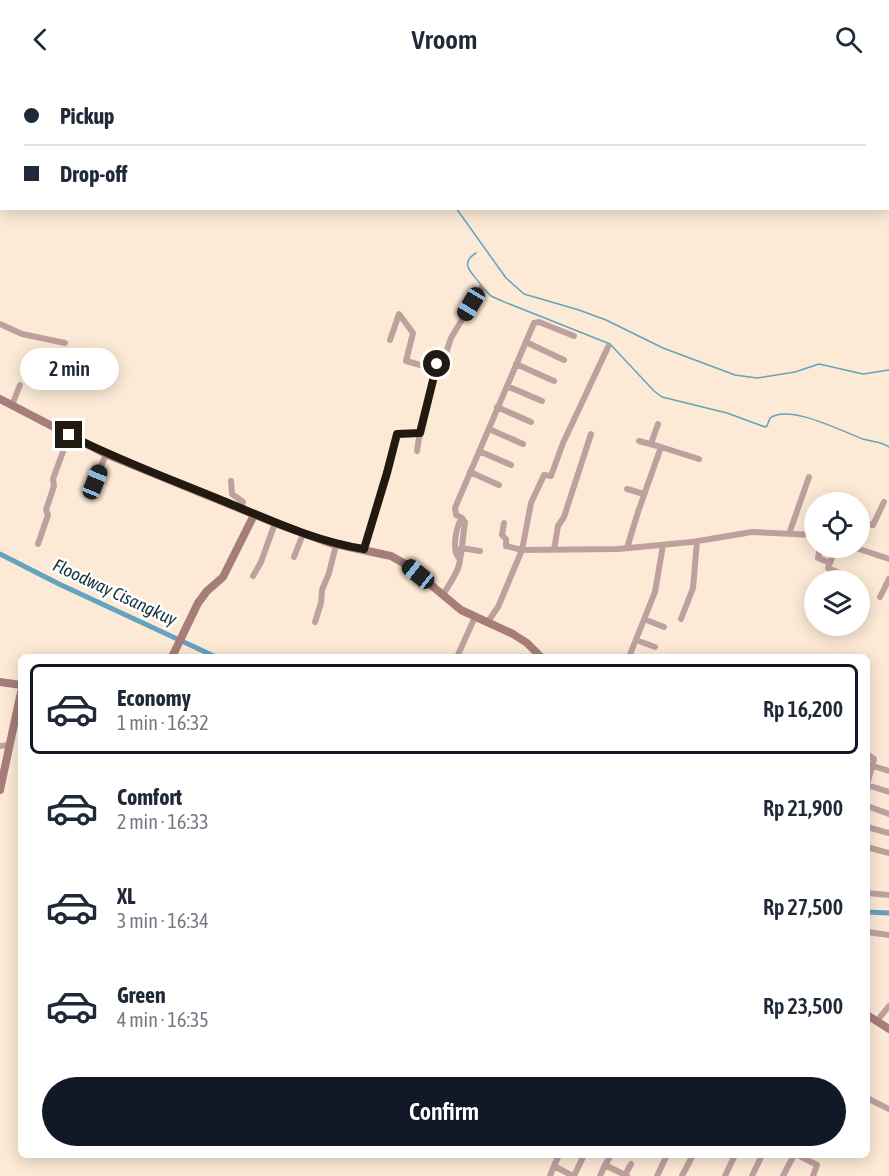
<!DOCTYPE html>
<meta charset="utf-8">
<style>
:root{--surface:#fff;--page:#f2f2f3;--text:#1f2937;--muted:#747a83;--line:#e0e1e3;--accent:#111827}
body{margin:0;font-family:"Asap Condensed",sans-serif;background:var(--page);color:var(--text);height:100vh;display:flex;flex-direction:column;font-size:22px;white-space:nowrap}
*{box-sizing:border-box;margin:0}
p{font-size:20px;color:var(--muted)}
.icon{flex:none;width:33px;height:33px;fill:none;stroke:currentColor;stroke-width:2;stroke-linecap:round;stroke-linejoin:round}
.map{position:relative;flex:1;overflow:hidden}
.panel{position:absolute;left:18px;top:576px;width:852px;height:504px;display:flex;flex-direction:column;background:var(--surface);border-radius:9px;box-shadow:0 3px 15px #0003}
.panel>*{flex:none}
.banner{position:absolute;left:0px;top:0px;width:890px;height:132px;box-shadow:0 3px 15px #0003;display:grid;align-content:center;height:132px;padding:0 24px;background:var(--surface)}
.fabs{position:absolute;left:804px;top:414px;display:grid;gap:12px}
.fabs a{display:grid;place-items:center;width:66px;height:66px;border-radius:50%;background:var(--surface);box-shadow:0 3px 15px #0003;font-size:30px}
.end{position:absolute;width:27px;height:27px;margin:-14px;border:8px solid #221a11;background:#fff;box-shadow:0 0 0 3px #fff}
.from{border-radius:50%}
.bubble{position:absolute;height:42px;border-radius:21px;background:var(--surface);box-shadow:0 3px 15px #0003;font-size:20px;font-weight:600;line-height:42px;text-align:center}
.car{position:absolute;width:18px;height:36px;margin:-18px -9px;border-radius:8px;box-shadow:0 0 4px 2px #0007;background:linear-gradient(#222 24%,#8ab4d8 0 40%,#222 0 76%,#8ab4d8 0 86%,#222 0)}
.banner b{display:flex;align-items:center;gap:21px;height:57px;font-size:22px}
.banner b+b{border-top:2px solid var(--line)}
.banner i{width:15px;height:15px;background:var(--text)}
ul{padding:10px 0 0;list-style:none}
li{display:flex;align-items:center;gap:18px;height:90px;margin:0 12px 9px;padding:0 12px;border:3px solid transparent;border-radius:9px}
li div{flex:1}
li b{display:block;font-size:22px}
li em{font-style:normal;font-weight:600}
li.active{border-color:var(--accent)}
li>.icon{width:54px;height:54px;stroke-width:1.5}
.button{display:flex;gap:12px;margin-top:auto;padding:12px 24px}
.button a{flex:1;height:69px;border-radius:36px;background:var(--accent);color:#fff;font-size:24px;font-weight:600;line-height:69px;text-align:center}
header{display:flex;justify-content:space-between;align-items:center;height:78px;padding:0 24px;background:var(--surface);font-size:27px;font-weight:600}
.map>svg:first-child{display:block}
</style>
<header><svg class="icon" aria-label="back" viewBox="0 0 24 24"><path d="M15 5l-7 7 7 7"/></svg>Vroom<svg class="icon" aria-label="search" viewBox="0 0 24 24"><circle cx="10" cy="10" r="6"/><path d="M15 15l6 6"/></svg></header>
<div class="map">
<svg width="889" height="1098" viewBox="0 0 889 1098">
<rect width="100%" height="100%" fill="#fcead6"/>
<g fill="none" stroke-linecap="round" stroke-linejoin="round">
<path stroke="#63a3be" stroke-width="1.5" d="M364,0L365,2
M456,130L506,200L524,216L579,232L606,242L663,270L735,297L757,300L795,294L819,286L863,296L889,292
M476,175C458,186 473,195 481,207
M484,211L491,218L502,223L610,266L654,313L662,319L727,335L765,349L767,348L770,340C790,326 841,353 863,361C872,364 881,363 889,369"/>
<path stroke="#63a3be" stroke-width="5" d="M0,476L59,506L216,579
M867,834L889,835"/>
<path stroke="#bea19f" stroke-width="6" d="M708,2L709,0
M0,246L22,256L65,265
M390,262L399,236L413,255L406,283L435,291
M526,264L564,282
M516,286L554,303
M507,308L542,323
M12,327L20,307
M497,329L531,344
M489,351L523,366
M639,363L661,369
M651,366L658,346
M417,373L421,346L439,279L446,275L451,260L481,210
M479,373L511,387
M470,394L499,407
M95,403L106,376
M231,403L232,416L243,424L241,430
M627,411L644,416
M504,445L502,457L506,461V468L522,472L531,425L544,397L551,398L563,365L608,269
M860,445L873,447L884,424
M789,456L809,399
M38,466L48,437L46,432L54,408L53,401L69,357
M461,470L480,473
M627,470L638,434L661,369L699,381
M820,470L818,480L830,485
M836,470L828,490L844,497
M856,470L889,481
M364,471L397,356L420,355
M554,472L558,448L564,439L591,356
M294,479L303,456
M458,479C452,471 456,448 462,440
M253,498L261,484L275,445
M443,517C448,508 457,496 459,487C462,474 463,458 465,444L462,440L456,437L455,430L534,245L539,244L574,258
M880,519L889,501
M644,541L664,549
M681,541L693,510L697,463
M315,544L321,525L322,512L329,495L336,467
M487,545L498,529L522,472L618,471L692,464L752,454L814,457
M636,562L655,569
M457,579L475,539
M629,579L655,514L663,467
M0,668L10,667
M867,676L874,681L867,707
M873,688L889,693
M867,707L889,714
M867,728L889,736
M867,749L889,755
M867,769L889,775
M867,815L889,817
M867,854L889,857
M877,943L889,928
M867,1020L889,1031
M559,1077L554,1088L573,1098
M798,1077L817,1087L813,1098
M605,1087L611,1077
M625,1097L631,1086
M550,1098L554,1088
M574,1098L584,1077
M600,1098L605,1087L627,1098
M657,1098L667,1077
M682,1098L693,1077
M725,1098L735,1077
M752,1098L762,1077
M783,1098L794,1077"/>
<path stroke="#a67d79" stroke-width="8" d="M0,321L106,376L275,445L330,465L391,478L407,487L461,532L513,556L527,565L541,579
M172,579L198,525L207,513L223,499L254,437
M0,604L21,607
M0,712L21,614
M867,937L889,951"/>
</g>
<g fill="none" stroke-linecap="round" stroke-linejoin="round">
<path stroke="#221a11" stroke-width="8" d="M69,357C118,382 170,401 221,422C268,441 313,463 364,471L387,395L397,356L420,355L437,286"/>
</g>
<g text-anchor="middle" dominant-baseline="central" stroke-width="5" stroke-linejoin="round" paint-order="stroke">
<g font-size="18" font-style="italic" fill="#153440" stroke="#fff">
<text transform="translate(115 514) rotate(25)">Floodway Cisangkuy</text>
</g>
</g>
</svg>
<div class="fabs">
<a><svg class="icon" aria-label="locate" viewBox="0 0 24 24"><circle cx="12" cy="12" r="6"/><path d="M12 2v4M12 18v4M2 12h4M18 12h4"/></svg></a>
<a><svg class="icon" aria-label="layers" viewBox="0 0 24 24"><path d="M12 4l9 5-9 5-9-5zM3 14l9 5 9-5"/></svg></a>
</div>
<i class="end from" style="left:437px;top:286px"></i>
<i class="end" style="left:69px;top:357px"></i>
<div class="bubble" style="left:20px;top:270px;width:99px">2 min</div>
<i class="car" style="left:471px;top:226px;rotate:211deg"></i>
<i class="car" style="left:95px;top:404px;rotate:22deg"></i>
<i class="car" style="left:418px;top:496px;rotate:309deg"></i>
<div class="banner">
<b><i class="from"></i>Pickup</b>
<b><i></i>Drop-off</b>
</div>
<section class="panel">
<ul>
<li class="active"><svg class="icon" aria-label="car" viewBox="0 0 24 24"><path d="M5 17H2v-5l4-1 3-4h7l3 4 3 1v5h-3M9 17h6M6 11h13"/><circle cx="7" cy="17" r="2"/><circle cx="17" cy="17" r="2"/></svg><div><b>Economy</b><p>1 min · 16:32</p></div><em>Rp 16,200</em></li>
<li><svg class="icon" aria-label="car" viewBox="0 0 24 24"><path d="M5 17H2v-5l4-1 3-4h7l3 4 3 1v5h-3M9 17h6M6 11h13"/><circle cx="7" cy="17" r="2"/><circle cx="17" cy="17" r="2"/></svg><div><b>Comfort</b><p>2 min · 16:33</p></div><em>Rp 21,900</em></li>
<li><svg class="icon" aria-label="car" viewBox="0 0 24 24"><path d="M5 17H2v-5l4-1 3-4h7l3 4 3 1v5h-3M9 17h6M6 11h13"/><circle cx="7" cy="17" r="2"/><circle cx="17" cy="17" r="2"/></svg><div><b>XL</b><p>3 min · 16:34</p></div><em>Rp 27,500</em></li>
<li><svg class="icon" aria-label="car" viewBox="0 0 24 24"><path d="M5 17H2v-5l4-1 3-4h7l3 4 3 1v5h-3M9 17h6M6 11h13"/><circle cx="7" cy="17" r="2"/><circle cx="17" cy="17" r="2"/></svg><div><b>Green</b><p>4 min · 16:35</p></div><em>Rp 23,500</em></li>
</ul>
<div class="button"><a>Confirm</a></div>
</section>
</div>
